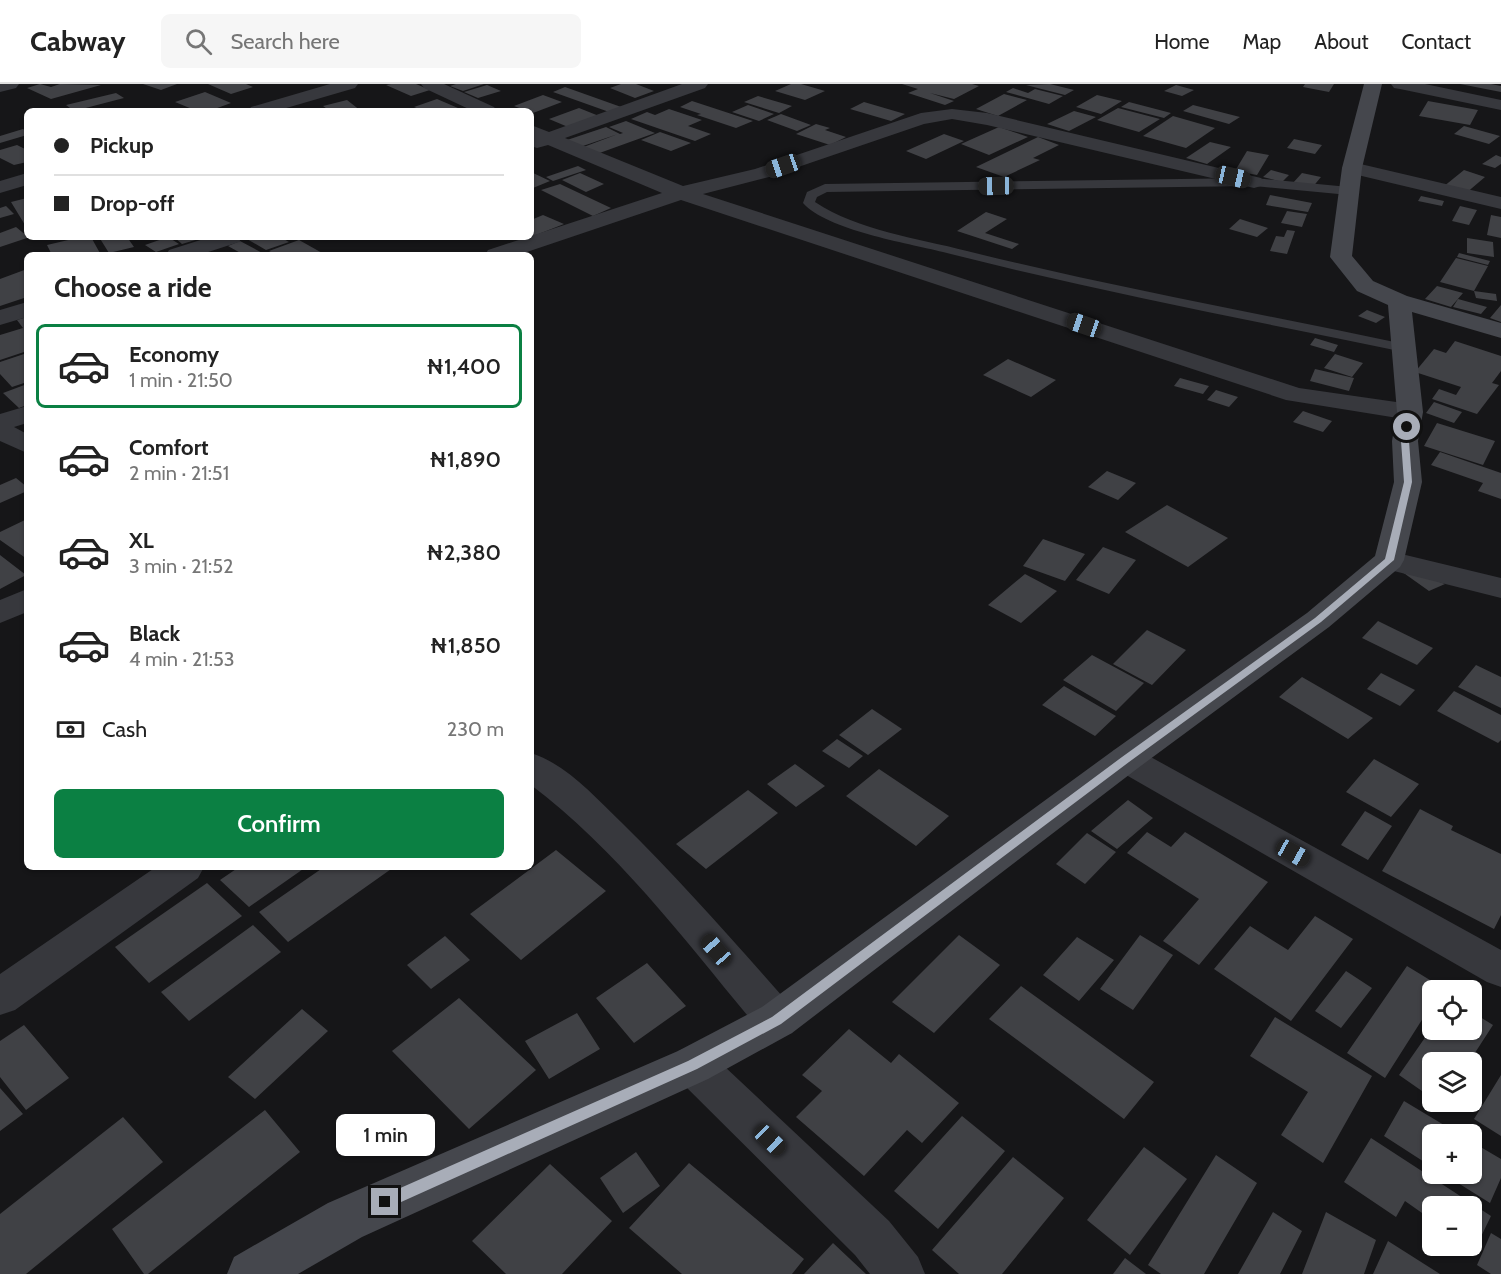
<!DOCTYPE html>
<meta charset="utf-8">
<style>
:root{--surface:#fff;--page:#f6f6f6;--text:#222;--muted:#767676;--line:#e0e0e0;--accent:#0b8043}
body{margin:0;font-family:Cabin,sans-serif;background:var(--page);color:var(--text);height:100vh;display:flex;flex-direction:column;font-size:22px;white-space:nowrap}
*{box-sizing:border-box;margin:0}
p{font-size:20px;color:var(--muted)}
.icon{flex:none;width:33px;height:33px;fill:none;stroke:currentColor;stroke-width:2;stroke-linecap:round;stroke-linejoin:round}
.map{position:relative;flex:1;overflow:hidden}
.sheet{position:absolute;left:24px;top:168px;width:510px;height:618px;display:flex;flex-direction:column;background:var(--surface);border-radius:9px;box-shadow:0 2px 4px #0004}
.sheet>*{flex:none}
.top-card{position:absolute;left:24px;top:24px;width:510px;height:132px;border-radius:9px;box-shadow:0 2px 4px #0004;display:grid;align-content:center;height:132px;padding:0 30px;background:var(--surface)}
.tools{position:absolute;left:1422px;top:896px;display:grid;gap:12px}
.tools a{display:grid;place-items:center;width:60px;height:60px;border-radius:9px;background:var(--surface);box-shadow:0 2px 4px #0004;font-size:30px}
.end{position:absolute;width:27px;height:27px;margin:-14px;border:8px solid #a8adb8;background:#111;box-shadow:0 0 0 3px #111}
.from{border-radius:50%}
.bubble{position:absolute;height:42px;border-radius:9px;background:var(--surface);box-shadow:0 2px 4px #0004;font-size:20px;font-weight:600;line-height:42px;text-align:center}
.car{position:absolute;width:18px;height:36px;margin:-18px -9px;border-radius:8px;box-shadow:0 0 4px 2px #0007;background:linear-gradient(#222 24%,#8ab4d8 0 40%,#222 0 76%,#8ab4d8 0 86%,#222 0)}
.top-card b{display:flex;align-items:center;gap:21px;height:57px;font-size:22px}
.top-card b+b{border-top:2px solid var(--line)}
.top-card i{width:15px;height:15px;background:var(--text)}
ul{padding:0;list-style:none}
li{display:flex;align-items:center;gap:18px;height:84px;margin:0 12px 9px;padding:0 18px;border:3px solid transparent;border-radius:9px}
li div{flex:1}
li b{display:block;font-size:22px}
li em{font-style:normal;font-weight:600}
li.active{border-color:var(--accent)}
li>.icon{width:54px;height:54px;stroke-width:1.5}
h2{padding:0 30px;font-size:27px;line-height:72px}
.pay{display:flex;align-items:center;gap:15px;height:66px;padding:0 30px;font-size:22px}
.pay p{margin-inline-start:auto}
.button{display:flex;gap:12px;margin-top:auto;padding:12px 30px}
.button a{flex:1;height:69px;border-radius:9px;background:var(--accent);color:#fff;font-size:24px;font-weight:600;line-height:69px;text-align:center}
header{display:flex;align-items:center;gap:36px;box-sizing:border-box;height:84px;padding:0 30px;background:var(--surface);border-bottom:2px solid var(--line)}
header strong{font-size:28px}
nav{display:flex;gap:33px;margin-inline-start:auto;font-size:21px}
.search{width:420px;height:54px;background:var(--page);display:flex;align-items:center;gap:15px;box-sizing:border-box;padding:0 21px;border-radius:9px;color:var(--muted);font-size:22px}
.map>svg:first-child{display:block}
</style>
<header>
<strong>Cabway</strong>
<div class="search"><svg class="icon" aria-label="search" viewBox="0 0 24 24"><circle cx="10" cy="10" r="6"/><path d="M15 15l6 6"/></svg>Search here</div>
<nav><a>Home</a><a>Map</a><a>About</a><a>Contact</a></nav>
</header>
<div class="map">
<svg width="1501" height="1190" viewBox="0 0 1501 1190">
<rect width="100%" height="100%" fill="#161618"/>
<path fill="#404145" d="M40,0L51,3L60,0L101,1L51,15L27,4Z
M143,0H177L161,6Z
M208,0H246L253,3L231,10Z
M391,0H416L430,6L411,12L386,1Z
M456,0H484L463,7L450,2Z
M621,0H636L654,7L635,14L610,4Z
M791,0H801L825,7L805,16L775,7Z
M902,0H972L979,2L954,15L930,9L954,17L945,21L908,9L918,5Z
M1050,0L1074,6L1065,11L1026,1Z
M1305,0H1334L1329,8L1303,3Z
M1460,0H1491L1501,2V8Z
M487,1L501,7L478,14L464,8Z
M1176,1L1194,6L1182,12L1164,7Z
M565,3L624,24L612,29L553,8Z
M1013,4L1028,9L1035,5L1063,12L1049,20L1006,8Z
M205,8L231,19L209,27H197L175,18Z
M116,9L124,14L74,27L66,21Z
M1004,10L1027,16L998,32L976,25Z
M543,11L562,18L533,29L514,22Z
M1097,11L1122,17L1101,30L1076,23Z
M758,12L792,22L779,29L744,18Z
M437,15L465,27H424L414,23Z
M347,16L361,27H330L323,22Z
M692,17L753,37L736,44L697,31L701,30L680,23Z
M1428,17L1478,26L1470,41L1419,32Z
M864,18L905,30L891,37L850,25Z
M1129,18L1171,29L1164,34L1121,23Z
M748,21L774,30L759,37L732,28Z
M1193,21L1240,33L1229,40L1183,27Z
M579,24L599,32L568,43L549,35Z
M1118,24L1160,35L1139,48L1097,36Z
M669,25L702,36L688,42L711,50L695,57L631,35L647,28L655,31Z
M1074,27L1096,33L1069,47L1047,40Z
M781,30L811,41L797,47L767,36Z
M1173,32L1215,44L1186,64L1143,52Z
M626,37L655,49L594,71L581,64L618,50L580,63L567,56L606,43L620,50L623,49L609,43Z
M816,40L830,44L825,46L846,53L830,61L796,50Z
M1464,42L1500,52L1489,60L1454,50Z
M999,43L1028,53L989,71L961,60Z
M23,45L27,48V51L0,59V52Z
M660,48L691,59L671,67L641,56Z
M944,50L964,57L926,75L906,67Z
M1038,53L1059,61L1033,74L1040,76L1004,93L976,83Z
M1294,55L1322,61L1315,70L1287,64Z
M1210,58L1231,63L1207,80L1186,74Z
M17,61L27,66V78L14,81L0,74V66Z
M1247,67L1269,71L1257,91L1235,87Z
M1496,71L1501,73V80L1495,84L1482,80Z
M578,82L586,86L553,97L546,93Z
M1271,86L1289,91L1282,98L1263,93Z
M1464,86L1485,93L1465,110L1443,103Z
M531,88L550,97L533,104L531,103Z
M580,89L604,100L586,108L562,96Z
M1302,89L1321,93L1311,105L1292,100Z
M560,100L611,124L593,132L541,106Z
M1270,111L1312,119L1308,128L1266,121Z
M1421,112L1444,117L1442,122L1418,117Z
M27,114V141H25L11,118Z
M6,122L14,130L0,134V124Z
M1460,122L1477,126L1469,141L1452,137Z
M1287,127L1307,130L1302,143L1281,139Z
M986,128L1007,135L985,149L1019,160L1012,165L957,147Z
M543,131L564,140L531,153V136Z
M1491,131L1501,133V154L1487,151Z
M1240,135L1268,144L1257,153L1229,145Z
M16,143L27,152V154L0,163V149Z
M1287,146L1295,147L1287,170L1270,167L1276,152L1284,153Z
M81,153H91L101,171H52L47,161Z
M99,153H127L134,163L109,169Z
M168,153L179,160L156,168L145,161Z
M174,153H202V154L182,160Z
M253,153H280L289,158L266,166L247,155Z
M1467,154L1493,158L1494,173L1467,169Z
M299,156L324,170L276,171L269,167Z
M240,157L266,171H244L228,162Z
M1459,169L1490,177L1488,181L1457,173Z
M1456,174L1488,182L1474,207L1440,198Z
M27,185V213L0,222V195Z
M1437,202L1463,209L1451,223L1425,215Z
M1474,207L1496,210L1497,217L1476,214Z
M1458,215L1487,223L1481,230L1453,223Z
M1501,221V238L1490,234Z
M1367,226L1385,233L1376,239L1358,232Z
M27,233V267L0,276V251L23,244L17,236Z
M1315,254L1338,261L1334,268L1310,261Z
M1455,257L1501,272V287L1492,299L1499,301L1477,330L1432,315L1439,305L1456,311L1461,303L1415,288L1434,265L1446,269Z
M27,269V298L12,303L0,290V278Z
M1335,270L1363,279L1352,293L1324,284Z
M1008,275L1056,296L1031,313L983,291Z
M1315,285L1354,294L1349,307L1310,297Z
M1180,294L1209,302L1203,310L1174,302Z
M27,300V321L19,324L3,309Z
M1216,306L1238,313L1229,323L1207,316Z
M1434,318L1462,328L1454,339L1426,329Z
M1303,327L1332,337L1323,348L1293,338Z
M1437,339L1495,357L1483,381L1424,362Z
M1440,368L1501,389V415L1478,407L1483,399L1431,381Z
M1107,387L1136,399L1118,416L1088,403Z
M16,394L27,403V407L0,419V401Z
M1167,421L1228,454L1188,483L1125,448Z
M27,435V475L0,456V448Z
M1043,455L1085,470L1065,497L1023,482Z
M1103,463L1136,476L1109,510L1076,496Z
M0,471L26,491L0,505Z
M1391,480L1445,500L1429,507Z
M1025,490L1057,507L1021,539L988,521Z
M1378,537L1433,564L1417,581L1362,554Z
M1147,546L1186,566L1152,601L1113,580Z
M1092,571L1144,599L1116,627L1063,596Z
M1476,581L1501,593V624L1458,603Z
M1381,589L1415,606L1400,622L1367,605Z
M1302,593L1373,634L1348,655L1279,613Z
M1064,602L1116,632L1095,652L1042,621Z
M1454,607L1501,631V656L1498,659L1437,627Z
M872,625L902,645L868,671L839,651Z
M837,655L863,672L849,684L822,667Z
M1374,675L1419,700L1391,733L1346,708Z
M795,680L825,702L796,723L767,700Z
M879,685L949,732L916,762L846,712Z
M748,706L778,729L706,785L676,760Z
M1128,716L1153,734L1117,765L1091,747Z
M1420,725L1453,742L1451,746L1501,770V831L1494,845L1382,787Z
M1365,727L1392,742L1368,776L1341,761Z
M1147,748L1171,763L1185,748L1268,798L1199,881L1163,857L1199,815L1127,769Z
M1087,749L1116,768L1085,800L1056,780Z
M556,766L606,807L521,876L470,830Z
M239,783H306L249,823L220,796Z
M324,783H394L288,858L259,828Z
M207,799L242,832L149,899L115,863Z
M1315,832L1353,855L1291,937L1214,885L1250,842L1288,866Z
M253,841L281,868L189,937L161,908Z
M959,851L1000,881L934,949L892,918Z
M1140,851L1173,871L1133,926L1100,905Z
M445,852L470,876L431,905L407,881Z
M1077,853L1114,876L1079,917L1043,891Z
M647,879L686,922L634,959L596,914Z
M1407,882L1443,904L1442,906H1432V920L1385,994L1347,969Z
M1346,887L1372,904L1341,944L1315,927Z
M1021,902L1154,998L1124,1035L989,935Z
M459,914L536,986L469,1045L392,967Z
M302,925L328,947L255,1015L228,993Z
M1472,928L1493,941L1469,978H1432V1014L1399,991L1431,945H1472Z
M577,929L600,965L549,995L525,957Z
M1275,933L1372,992L1323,1079L1281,1051L1308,1008L1250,972Z
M24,941L69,994L26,1026L0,993V957Z
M849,945L891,979L899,970L959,1019L922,1059L907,1046L864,1092L796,1033L822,1007L802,991Z
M1501,991V1052L1474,1035Z
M0,1004L23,1030L0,1047Z
M1404,1017L1459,1050H1432V1083L1384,1052Z
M265,1026L300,1068L148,1190H144L112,1145Z
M962,1032L1005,1067L938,1145L894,1107Z
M123,1033L163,1078L26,1190H0V1130Z
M1371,1054L1491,1132L1475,1165L1469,1161H1472V1122H1432V1136L1405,1117L1396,1133L1344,1098Z
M1472,1058L1501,1075V1094L1490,1119L1442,1089H1472Z
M1144,1063L1187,1095L1130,1171L1087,1136Z
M636,1068L660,1102L623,1129L600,1094Z
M1216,1071L1257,1099L1204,1190H1161L1148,1181Z
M1013,1073L1064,1114L1002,1190H959L932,1166Z
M689,1079L804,1175L792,1190H682L629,1144Z
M550,1080L612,1137L562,1190H506L472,1157Z
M1273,1128L1302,1147L1280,1190H1238Z
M1326,1128L1376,1156L1364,1190H1302Z
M1491,1149L1501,1155V1190H1491L1477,1181Z
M1388,1157L1440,1190H1373Z
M833,1159L866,1190H804Z
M1125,1174L1146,1190H1113Z"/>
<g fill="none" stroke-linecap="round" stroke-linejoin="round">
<path fill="#37383d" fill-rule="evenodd" d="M1254,94L1349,103L1355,107L1349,111L1254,102L827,108L817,113L815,118C859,147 917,154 967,167C1111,203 1258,229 1404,260L1409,261L1411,264L1409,267L1404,268C1250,236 1095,207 943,168C907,159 827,146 803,119L807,108L825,100Z"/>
<path fill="#37383d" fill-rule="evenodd" d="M0,0H19L16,4L0,8Z
M330,0H358L355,4L276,27H248L251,23Z
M421,0H444L494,23L497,27H473L424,4Z
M682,0H708L705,4L565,54L683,102L755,85L921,29L952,25L987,29L1261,94L1264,98L1261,102L1254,104L987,41L952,35L924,40L769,93L703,110L1299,304L1410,320L1419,322L1423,328L1419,334L1410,336L1286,316L681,116L518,171H485L488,166L662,109L548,61L537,64L531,62V41L549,48Z
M1391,0H1425L1501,16V26L1400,5L1394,4Z
M1352,78L1501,113V125L1345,88L1342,84L1345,80Z
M27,89V101L0,109V97Z
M210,153H242L239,158L199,171H166L169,166Z
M27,218V233L0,241V226Z
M27,322V339L14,343L27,350V369L0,357V330Z
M1389,467L1501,494V514L1378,483L1374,476L1378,469Z
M27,505V528L0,539V516Z
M1126,662L1138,666L1501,866V903L1487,898L1114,684L1108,675L1114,666Z
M531,669C566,680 595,713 621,738C681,797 736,860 792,923L798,936L792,949L777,954L762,949C690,863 621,769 531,701Z
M156,783H204L198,794L15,926L0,931V890Z
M693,961L708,967L889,1137L918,1173L925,1190H870L855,1171L678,995L671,981L678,967Z"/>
<path fill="#45474d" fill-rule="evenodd" d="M1364,0H1382L1362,84L1352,172L1373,197L1407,212L1501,239V254L1412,228L1423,328L1418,357L1422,398L1404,476L1400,483L1329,543L1138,684L792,949L708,995L362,1153L298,1190H227L234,1173L328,1119L678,967L762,923L1114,666L1307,529L1375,472L1394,398L1392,357L1397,328L1388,221L1357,207L1330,173L1342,84Z"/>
</g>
<path fill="#a8adb8" d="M1405,341L1411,343L1409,357L1412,398L1394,476L1321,538L1129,678L781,940L697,985L390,1123L385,1125L380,1123L378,1118L380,1113L688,977L772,933L1122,673L1315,534L1385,475L1404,398L1401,357Z"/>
</svg>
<div class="tools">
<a><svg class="icon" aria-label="locate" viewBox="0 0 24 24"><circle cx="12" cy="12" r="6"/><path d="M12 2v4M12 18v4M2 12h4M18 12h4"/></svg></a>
<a><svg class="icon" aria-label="layers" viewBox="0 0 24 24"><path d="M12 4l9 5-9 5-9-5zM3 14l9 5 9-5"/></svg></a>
<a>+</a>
<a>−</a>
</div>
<i class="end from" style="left:1407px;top:343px"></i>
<i class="end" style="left:385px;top:1118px"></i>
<div class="bubble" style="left:336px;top:1030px;width:99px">1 min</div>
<i class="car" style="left:783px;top:82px;rotate:251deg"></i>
<i class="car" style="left:1233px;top:93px;rotate:103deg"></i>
<i class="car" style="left:996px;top:102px;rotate:269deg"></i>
<i class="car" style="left:1084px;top:241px;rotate:289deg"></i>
<i class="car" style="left:1293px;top:769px;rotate:119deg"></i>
<i class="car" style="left:716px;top:866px;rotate:319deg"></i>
<i class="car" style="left:770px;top:1056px;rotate:134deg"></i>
<div class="top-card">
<b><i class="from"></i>Pickup</b>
<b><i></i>Drop-off</b>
</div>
<section class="sheet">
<h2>Choose a ride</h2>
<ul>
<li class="active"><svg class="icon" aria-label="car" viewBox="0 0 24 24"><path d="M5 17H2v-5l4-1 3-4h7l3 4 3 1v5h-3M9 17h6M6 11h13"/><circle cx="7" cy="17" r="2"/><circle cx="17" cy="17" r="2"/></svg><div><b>Economy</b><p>1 min · 21:50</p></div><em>₦1,400</em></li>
<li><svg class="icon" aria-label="car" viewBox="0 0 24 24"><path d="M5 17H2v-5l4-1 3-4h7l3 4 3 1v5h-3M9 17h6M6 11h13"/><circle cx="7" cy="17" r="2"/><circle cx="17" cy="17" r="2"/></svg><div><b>Comfort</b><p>2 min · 21:51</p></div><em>₦1,890</em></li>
<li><svg class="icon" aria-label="car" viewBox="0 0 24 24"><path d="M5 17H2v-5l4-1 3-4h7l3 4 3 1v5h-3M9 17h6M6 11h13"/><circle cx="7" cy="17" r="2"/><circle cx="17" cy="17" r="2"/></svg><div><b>XL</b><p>3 min · 21:52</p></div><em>₦2,380</em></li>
<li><svg class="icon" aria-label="car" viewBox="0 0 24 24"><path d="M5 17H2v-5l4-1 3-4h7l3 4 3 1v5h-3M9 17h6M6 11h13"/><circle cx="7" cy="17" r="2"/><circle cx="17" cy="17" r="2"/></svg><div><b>Black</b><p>4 min · 21:53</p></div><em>₦1,850</em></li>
</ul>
<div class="pay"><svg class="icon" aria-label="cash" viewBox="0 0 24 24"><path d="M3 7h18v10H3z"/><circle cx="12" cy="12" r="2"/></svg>Cash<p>230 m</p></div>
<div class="button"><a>Confirm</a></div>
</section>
</div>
